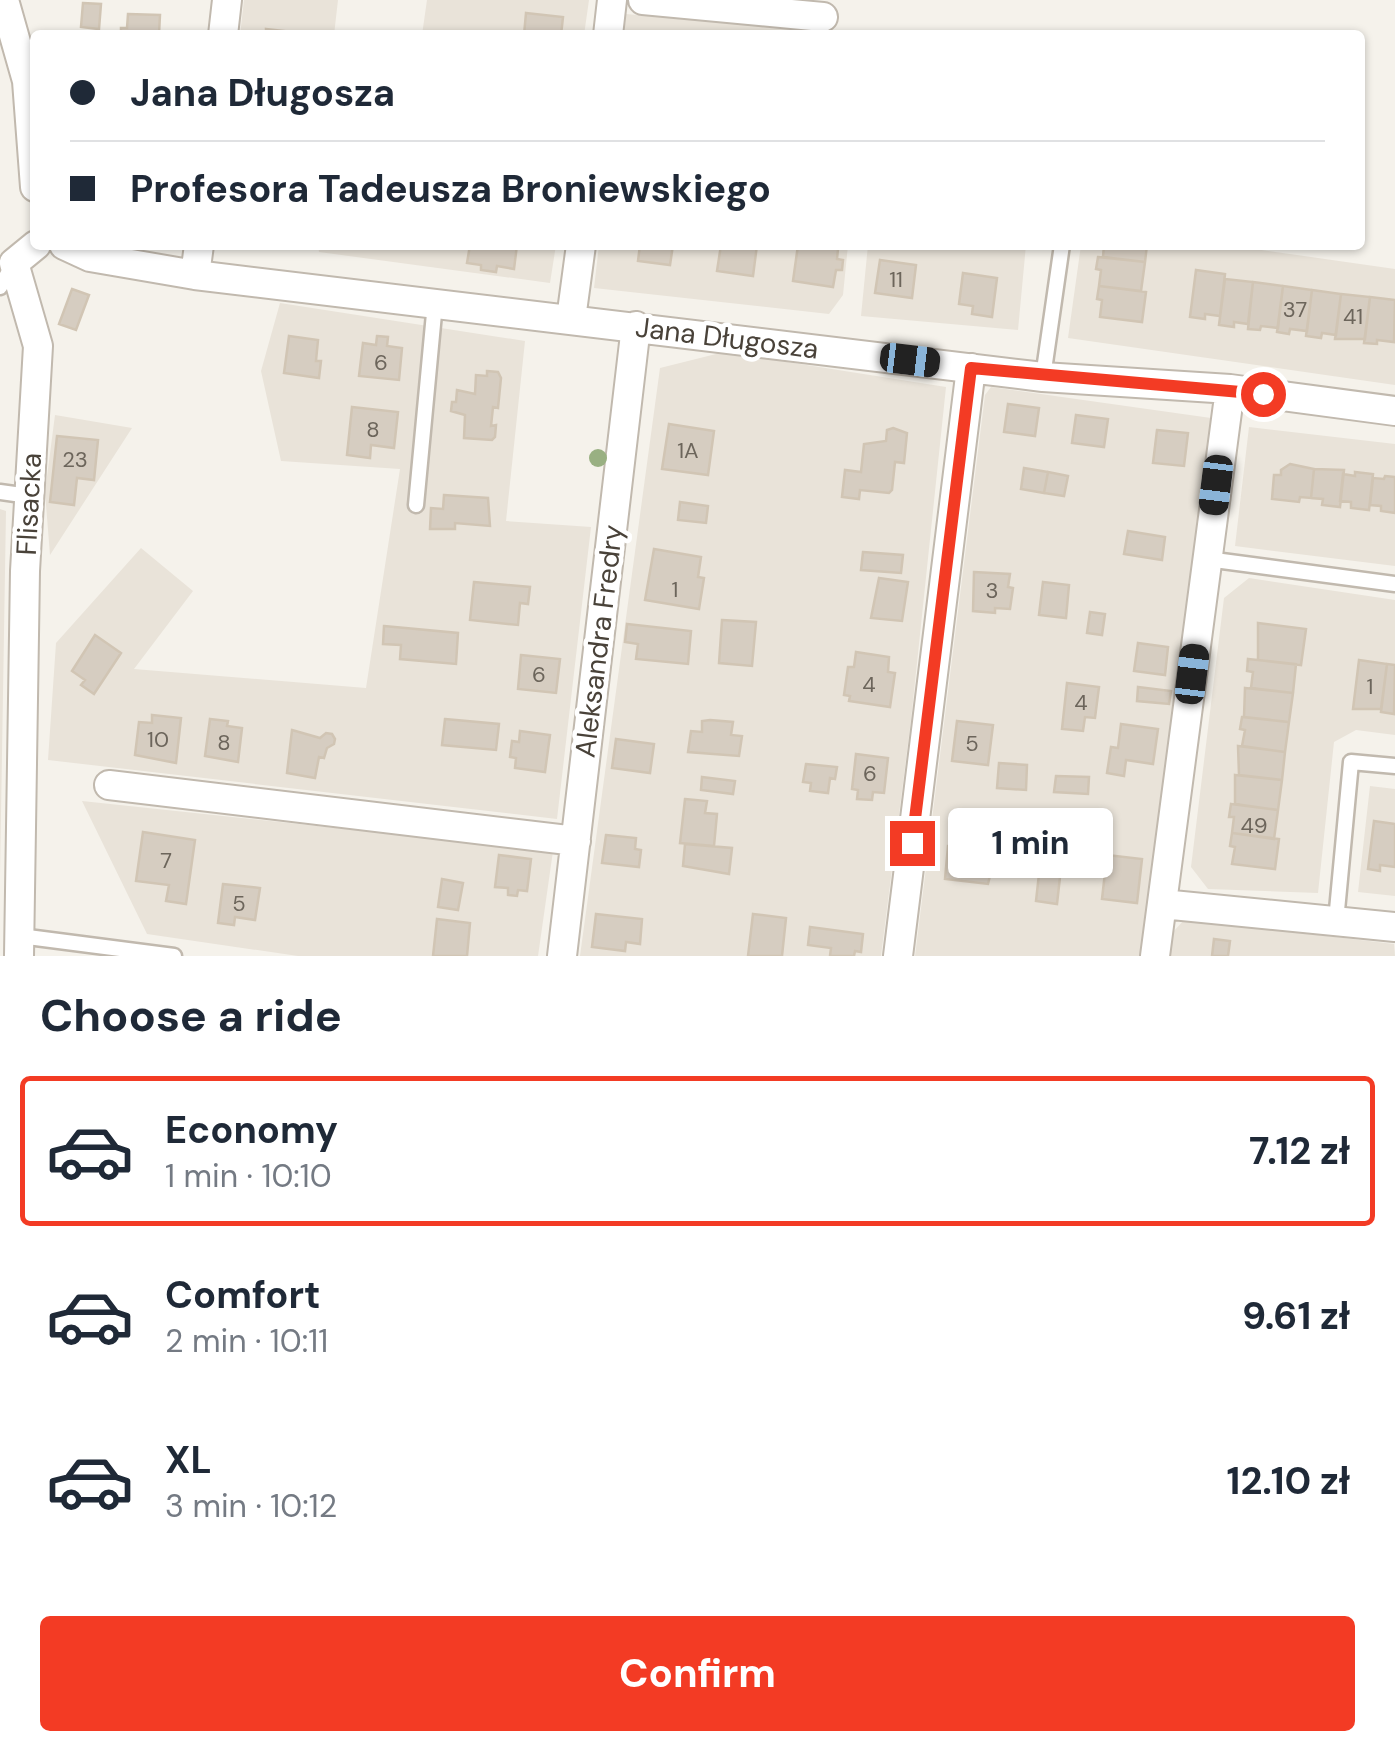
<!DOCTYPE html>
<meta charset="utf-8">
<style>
:root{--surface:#fff;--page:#f6f6f7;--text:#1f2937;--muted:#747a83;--line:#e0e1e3;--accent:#f33b24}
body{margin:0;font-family:"DM Sans",sans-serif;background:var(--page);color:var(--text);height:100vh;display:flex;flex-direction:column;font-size:38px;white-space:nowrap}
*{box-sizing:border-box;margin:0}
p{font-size:32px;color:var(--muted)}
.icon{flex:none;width:55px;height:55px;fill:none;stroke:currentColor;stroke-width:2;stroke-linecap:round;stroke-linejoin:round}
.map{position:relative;height:956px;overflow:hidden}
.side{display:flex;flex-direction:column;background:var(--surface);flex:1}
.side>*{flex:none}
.guide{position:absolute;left:30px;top:30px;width:1335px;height:220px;border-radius:10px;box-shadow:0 2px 8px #0004;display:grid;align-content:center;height:220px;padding:0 40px;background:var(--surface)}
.end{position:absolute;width:45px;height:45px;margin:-22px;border:12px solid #f33b24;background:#fff;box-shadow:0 0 0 5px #fff}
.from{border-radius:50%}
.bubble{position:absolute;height:70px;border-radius:10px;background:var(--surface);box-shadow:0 2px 8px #0004;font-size:32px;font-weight:700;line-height:70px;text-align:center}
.car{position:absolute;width:30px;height:60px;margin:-30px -15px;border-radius:12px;box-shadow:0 0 8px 2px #0007;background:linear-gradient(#222 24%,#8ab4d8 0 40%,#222 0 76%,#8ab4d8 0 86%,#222 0)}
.guide b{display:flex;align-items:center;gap:35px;height:95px;font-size:38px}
.guide b+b{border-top:2px solid var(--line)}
.guide i{width:25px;height:25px;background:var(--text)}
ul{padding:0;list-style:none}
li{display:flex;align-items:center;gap:30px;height:150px;margin:0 20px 15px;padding:0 20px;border:5px solid transparent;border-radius:10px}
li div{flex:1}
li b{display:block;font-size:38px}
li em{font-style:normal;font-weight:700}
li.active{border-color:var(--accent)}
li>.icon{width:90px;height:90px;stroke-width:1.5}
h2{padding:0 40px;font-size:45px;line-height:120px}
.action{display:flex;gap:20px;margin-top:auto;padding:20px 40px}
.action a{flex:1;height:115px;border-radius:10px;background:var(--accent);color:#fff;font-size:40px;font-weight:700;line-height:115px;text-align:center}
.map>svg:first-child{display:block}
</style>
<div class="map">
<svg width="1395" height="956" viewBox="0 0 1395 956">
<rect width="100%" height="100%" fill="#f5f2eb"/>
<path fill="#e9e3d9" d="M244,0H338L334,35H240Z
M427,0H589L584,35H422Z
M626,14L791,29L790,35H624Z
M318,245H556L550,283L319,252Z
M599,245H848L843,295L829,314L594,288Z
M868,245H1026L1018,330L861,316Z
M1081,245H1227L1395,269V385L1068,338Z
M280,303L525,341L506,521L591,527L557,819L48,760L56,643L141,548L193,591L134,669L366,688L400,469L281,461L261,371Z
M724,352L946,387L911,720L881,956H580L660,368Z
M991,387L1211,418L1144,956H915L985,395Z
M55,415L132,428L50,555L45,492Z
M1249,427L1395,444V566L1235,546Z
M0,509L6,511L0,875Z
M1249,578L1395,600V735L1356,730L1334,742L1318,893L1208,889L1191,867L1224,598Z
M1370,786L1395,789V896L1358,892Z
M82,801L553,851L538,956H298L147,934Z
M1185,919L1394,944L1395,956H1170L1172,933Z"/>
<path fill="#d6cdc1" stroke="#d1c5b4" stroke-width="2.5" d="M83,3L101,4L99,29L81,27Z
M526,13L563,17L561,35H524Z
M128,14L160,15L159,34L121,35V28H127Z
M266,29L311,34V35H266Z
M470,245H517L514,269L497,266L496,272L481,270V265L467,263Z
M640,245H673L670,265L638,261Z
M721,245H757L753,276L717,271Z
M798,245H829L838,249L837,259L843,260L842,270H836L833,287L793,281Z
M1104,245H1147L1145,262L1103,257Z
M1098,257L1145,262L1141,291L1099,286L1101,270L1096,269Z
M880,260L916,265L912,298L875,293Z
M1196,270L1225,274L1220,316L1205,314V319L1190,317Z
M963,273L997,278L992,317L972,314L973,306L959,304Z
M1225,279L1253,282L1248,324L1234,322V327L1219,325Z
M1253,282L1283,286L1278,328L1261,326L1260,330L1248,329Z
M1099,286L1146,292L1142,322L1100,317L1102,300L1097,299Z
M1283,286L1312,290L1307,331L1290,329L1289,334L1277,332Z
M72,289L89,295L76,330L59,324Z
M1312,290L1341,294L1336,335L1322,333L1321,338L1306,336Z
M1341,294L1370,297L1365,339H1335Z
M1370,297L1395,300L1394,342L1377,340V344L1364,343Z
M289,336L318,340L316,361H321L319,378L284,373Z
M377,336L388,337L387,346L402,348L399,380L359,376L363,343L376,345Z
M487,371L498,372L501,378L498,408L493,407L491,426L496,425L495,437L492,440L464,438L465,415L451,411L452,402H456L457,390L475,394L476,375L487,376Z
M1008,404L1039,408L1035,436L1004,432Z
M352,407L398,412L394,448L371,445L370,458L347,455Z
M1076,415L1108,419L1104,447L1072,443Z
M669,424L714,431L708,475L662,469Z
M893,428L907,433L904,463L895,462L892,490L889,493L860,490L859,499L842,497L845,470L861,472L864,444L886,441L887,430Z
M1157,430L1188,433L1184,466L1153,463Z
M57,436L98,440L94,480L77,478L74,505L50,502Z
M1290,464L1314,469L1311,498L1300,497L1299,502L1272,499L1274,475H1281V470Z
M1024,468L1048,472L1044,493L1021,489Z
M1314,469L1344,470L1340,507L1322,505L1323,499L1311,498Z
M1048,472L1068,476L1064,496L1044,493Z
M1355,472L1373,474L1369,510L1351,508V502L1340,501L1343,474L1355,476Z
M1385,476L1395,477V513L1381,511V506L1370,505L1373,478L1384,479Z
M444,495L488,498L490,526L455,523V529H430L431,508L443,509Z
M680,502L708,506L706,523L678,520Z
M1128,531L1165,537L1162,560L1124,554Z
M654,549L701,557L698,577L704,578L699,609L645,600Z
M863,552L903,555L901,573L861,570Z
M974,572L1010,574L1008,587L1013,588L1010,609L995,608V613L973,611Z
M879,578L908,582L902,621L871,618Z
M474,582L530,587L528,604L520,603L518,625L470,620Z
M1043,582L1069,585L1066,618L1039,615Z
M1090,612L1105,614L1102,635L1087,633Z
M722,620L756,622L752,666L719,663Z
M1258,623L1306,629L1301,665L1258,660Z
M627,624L691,631L688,664L636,659L638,644L625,642Z
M384,626L458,633L456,664L400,659L401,645L383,644Z
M95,635L121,653L94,694L81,685L85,680L72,671Z
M1138,643L1168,647L1165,675L1134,671Z
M856,652L889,657L888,672L895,673L890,707L849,701L850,696L844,695L848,667H854Z
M521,655L560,659L556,693L518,689Z
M1248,659L1296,664L1293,693L1251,688L1253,672L1247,671Z
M1359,660L1387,664L1381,709H1353Z
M1387,664L1395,665L1394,714L1381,712Z
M1067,683L1099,687L1095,718L1085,717L1083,731L1062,729Z
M1138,687L1171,691L1169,704L1137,701Z
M1245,688L1293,693L1289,722L1244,717Z
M152,715L181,718L176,763L135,755L139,722L152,723Z
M1242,717L1289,722L1285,752L1242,746L1245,730L1240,729Z
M210,719L228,721L227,726L242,728L238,762L205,756Z
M445,719L499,724L496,750L442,745Z
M710,720L733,722L731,735L742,736L739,756L688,752L691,731L702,732V721Z
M957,721L993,725L988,765L952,761Z
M1121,724L1158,729L1153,764L1126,760L1124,776L1107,773L1111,747L1118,748Z
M292,730L320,738L326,733L332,734L335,739L334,744L327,748L324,758L319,757L315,778L287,773Z
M520,731L550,735L545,772L515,768L516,758L510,757L512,741L519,742Z
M616,739L654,744L650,773L612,768Z
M1238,746L1285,752L1282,780L1239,775Z
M856,754L888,758L884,793L873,792L872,800L857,799L858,790L852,789Z
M999,763L1027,765L1026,790L997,788Z
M806,764L837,767L835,779L830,778L828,793L810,791L811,783L803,782Z
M1235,775L1282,780L1278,810L1235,804Z
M1056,776L1089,777L1088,794L1054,792Z
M702,777L735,781L733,794L701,790Z
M685,799L707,801L705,813L717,814L714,846L680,843Z
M1231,804L1278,810L1274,839L1232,833L1234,817H1229Z
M1374,821L1395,824V867L1380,865V871L1368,869Z
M143,832L195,840L186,904L166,901L169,885L136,881Z
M1232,833L1279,839L1275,869L1232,864L1235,847L1230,846Z
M606,835L636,838L635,849L641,850L639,867L602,863Z
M685,844L732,848L729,874L683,866Z
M966,845L996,851L988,884L945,879L948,846L965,847Z
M499,855L531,859L527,891L518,890L517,896L508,895V888L495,887Z
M1107,855L1142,859L1137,903L1102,899Z
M1039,874L1060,877L1057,904L1036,901Z
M442,879L463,883L458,910L438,907Z
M223,884L260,888L255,920L235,917L234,925L218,923Z
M596,914L642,919L640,944L626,942L625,951L592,947Z
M753,914L786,918L782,956H748Z
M437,919L470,923L467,956H433Z
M810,927L863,934L861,952L855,951L854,956H830L831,948L808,945Z
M1214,939L1230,941L1228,956H1212Z"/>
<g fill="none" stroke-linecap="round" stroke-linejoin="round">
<defs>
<path id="service" d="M0,287L14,263
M1043,377L1062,245
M0,492L29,496
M416,505L435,303
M1207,559L1395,584
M1336,921L1351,762L1395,766
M20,936L174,956"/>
<path id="minor" d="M4,0L27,81L35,187
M643,0L823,17
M223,35L227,0
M608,35L612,0
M64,245L90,257L195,275L1043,377L1230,389L1395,411
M195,275L199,245
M571,319L581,245
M109,785L576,841
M1162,904L1395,927
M19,956L25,571L38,346L14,263L36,245
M562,956L636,326
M898,956L971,368
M1155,956L1230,389"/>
</defs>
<use href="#service" stroke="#c1b9ae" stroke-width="19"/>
<use href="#minor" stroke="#c1b9ae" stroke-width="32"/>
<use href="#service" stroke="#fff" stroke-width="14"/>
<use href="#minor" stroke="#fff" stroke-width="28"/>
</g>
<circle fill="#99b082" cx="598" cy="458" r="9"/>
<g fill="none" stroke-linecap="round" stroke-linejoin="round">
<path stroke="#f33b24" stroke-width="12" d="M912,843L971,368L1263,394"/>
</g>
<g text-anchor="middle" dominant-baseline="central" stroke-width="9" stroke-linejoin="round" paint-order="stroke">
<g font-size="22" fill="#6c655b">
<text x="896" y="279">11</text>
<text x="1295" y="309">37</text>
<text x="1353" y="316">41</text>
<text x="381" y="362">6</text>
<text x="373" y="429">8</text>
<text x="688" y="450">1A</text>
<text x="75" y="459">23</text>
<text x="675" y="589">1</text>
<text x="992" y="590">3</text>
<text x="539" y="674">6</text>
<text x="869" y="684">4</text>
<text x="1370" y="686">1</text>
<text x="1081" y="702">4</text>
<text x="158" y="739">10</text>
<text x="224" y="742">8</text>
<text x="972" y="743">5</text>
<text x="870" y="773">6</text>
<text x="1254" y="825">49</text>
<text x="166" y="860">7</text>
<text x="239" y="903">5</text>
</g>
<g font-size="28" fill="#494239" stroke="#fff">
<text transform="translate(727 338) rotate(7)">Jana Długosza</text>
<text transform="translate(29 504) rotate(-87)">Flisacka</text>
<text transform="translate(599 641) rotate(-83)">Aleksandra Fredry</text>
</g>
</g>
</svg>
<i class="end from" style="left:1263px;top:394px"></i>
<i class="end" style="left:912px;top:843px"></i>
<div class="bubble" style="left:948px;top:808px;width:165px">1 min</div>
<i class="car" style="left:910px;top:360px;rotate:97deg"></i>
<i class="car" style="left:1216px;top:485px;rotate:187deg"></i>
<i class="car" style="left:1192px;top:674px;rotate:7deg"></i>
<div class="guide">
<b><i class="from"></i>Jana Długosza</b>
<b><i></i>Profesora Tadeusza Broniewskiego</b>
</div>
</div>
<section class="side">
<h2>Choose a ride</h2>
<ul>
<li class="active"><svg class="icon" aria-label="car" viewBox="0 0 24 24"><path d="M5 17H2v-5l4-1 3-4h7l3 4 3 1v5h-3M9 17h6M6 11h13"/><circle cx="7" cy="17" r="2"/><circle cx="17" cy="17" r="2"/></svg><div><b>Economy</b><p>1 min · 10:10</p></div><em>7.12 zł</em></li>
<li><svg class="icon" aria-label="car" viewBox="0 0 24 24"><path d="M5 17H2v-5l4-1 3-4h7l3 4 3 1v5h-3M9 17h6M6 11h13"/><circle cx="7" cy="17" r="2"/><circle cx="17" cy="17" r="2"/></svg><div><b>Comfort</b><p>2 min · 10:11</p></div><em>9.61 zł</em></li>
<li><svg class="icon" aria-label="car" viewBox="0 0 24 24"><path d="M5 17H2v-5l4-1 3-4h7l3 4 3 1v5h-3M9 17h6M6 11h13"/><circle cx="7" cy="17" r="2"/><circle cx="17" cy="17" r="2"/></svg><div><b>XL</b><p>3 min · 10:12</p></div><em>12.10 zł</em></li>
</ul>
<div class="action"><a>Confirm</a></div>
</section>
